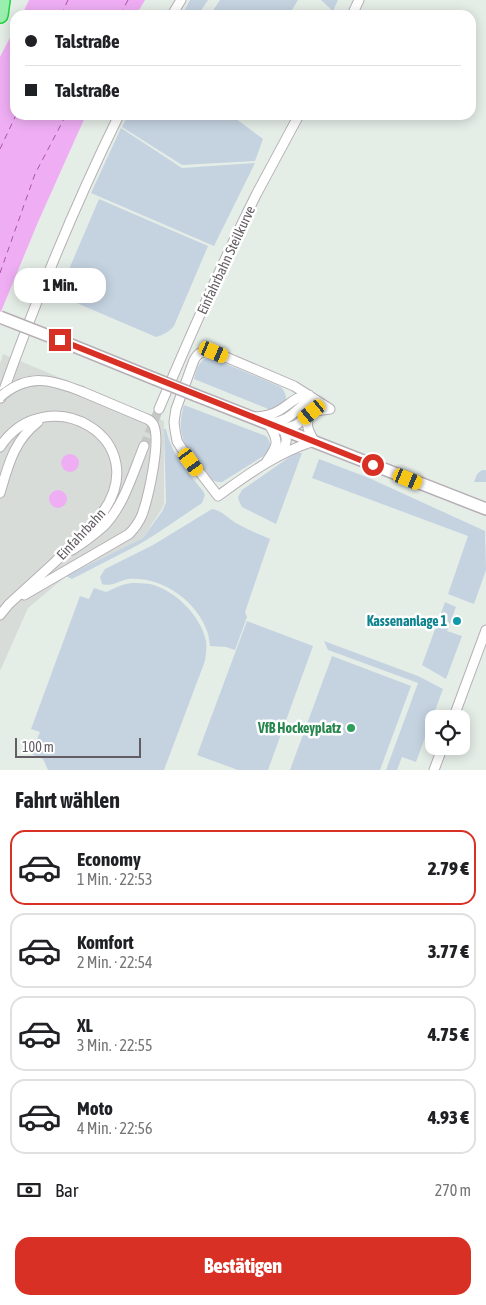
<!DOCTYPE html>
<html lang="de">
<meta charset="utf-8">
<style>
:root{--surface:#fff;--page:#f6f6f6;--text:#202124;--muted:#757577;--line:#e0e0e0;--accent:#d93025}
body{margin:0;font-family:"Asap Condensed",sans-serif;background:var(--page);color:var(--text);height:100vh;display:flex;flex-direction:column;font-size:19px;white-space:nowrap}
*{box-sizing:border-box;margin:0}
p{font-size:16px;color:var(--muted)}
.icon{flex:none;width:28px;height:28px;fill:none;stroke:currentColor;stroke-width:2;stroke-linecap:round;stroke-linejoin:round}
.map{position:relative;height:770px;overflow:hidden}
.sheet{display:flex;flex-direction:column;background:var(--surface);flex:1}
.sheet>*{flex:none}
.banner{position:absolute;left:10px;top:10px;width:466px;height:110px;border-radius:15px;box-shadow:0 2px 12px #0003;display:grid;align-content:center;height:110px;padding:0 15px;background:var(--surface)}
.tools{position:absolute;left:425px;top:710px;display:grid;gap:10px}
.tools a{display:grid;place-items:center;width:45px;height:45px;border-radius:10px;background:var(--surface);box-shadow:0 2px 12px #0003;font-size:25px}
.scale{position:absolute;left:15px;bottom:12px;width:126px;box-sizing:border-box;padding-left:5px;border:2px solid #635d63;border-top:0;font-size:14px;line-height:18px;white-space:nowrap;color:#635d63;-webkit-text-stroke:4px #fff;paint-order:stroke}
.end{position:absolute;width:22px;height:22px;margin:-11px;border:6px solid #d93025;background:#fff;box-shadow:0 0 0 2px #fff}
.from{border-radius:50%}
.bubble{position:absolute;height:35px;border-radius:15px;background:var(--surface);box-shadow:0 2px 12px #0003;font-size:16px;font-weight:800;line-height:35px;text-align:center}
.car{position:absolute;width:15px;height:30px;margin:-15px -8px;border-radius:6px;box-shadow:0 0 4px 1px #0007;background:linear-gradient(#f5c518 24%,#345 0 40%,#f5c518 0 76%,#345 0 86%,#f5c518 0)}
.banner b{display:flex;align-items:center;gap:18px;height:48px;font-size:19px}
.banner b+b{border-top:1px solid var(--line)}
.banner i{width:12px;height:12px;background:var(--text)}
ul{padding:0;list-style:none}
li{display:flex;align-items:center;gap:15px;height:75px;margin:0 10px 8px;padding:0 5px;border:2px solid var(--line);border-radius:15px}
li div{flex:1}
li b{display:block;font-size:19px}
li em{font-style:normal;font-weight:800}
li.active{border-color:var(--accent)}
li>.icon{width:45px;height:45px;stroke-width:1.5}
h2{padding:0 15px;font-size:22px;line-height:60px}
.pay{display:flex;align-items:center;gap:12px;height:55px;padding:0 15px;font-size:19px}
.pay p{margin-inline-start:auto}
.action{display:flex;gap:10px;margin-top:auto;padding:10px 15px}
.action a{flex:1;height:58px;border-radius:15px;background:var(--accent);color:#fff;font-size:20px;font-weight:800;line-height:58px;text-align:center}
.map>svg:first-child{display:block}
</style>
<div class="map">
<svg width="486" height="770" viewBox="0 0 486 770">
<rect width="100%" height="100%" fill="#e5ede7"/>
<path fill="#d7dcd8" d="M3,354L164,421V504L161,510L143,538L66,576L28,608L0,671V364Z"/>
<path fill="#c5d3e1" d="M190,0H208L198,15H182Z
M220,0H298L289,15H210Z
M321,0H338L333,11Z
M128,115H231L263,139L255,161L182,165L122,127Z
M121,128L182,168L255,163L214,246L91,193Z
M99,199L208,246L174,326C170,331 163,335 156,337L58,295Z
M210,357L281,387C292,400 283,406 271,410L194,379C197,369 198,360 210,357Z
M184,405L266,436C272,442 271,450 265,455L222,482H218L212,480L185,444C179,430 180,419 184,405Z
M164,429H166C171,454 188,472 203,491L205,495L202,503L156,534L138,545L72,579L66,576L143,538L163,510L166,502Z
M298,453H302L276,524L242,507L239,501L238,497L242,490L291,456Z
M319,459L369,478L485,531L486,570L474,604L448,594L468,536L312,478Z
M482,470H486V482H474L477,474Z
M212,509C221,510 229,519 236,523C247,529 258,534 270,539L245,612L247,617L235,650L226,647L210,646C209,641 209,636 207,631C196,600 161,576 128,579C119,581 111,587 102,584L100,577L105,569L153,545Z
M131,583C137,583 144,583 150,584C175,590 201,616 206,641C207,647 206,654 205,661L164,770H48L43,759L31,754L40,732L31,729L80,596L89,599L94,588L106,592L122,585Z
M445,602L456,607L447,631L462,636L446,679L422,665Z
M247,621L313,646L268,770H238L197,755Z
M324,641L418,676L443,689L416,762L402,757L397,770H386L418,683L328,650Z
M332,656L411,686L380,770H290Z"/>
<path fill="#efaef4" d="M29,0H145L136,15H22Z
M15,28V115H86L38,222L0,314V57Z
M61 463a9 9 0 1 1 18 0a9 9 0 1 1-18 0Z
M49 499a9 9 0 1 1 18 0a9 9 0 1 1-18 0Z"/>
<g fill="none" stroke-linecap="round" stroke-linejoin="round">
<path stroke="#ab51ab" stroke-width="1" stroke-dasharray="6 5" stroke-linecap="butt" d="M61,15L68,0
M120,15L128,0
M0,149L16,115
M0,273L35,174L66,115"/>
<path stroke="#c4c9c6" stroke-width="9" stroke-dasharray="9 4.5" stroke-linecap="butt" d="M144,446L159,409"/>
<defs>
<path id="street" d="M172,15L181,0
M352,15L359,0
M1,398C35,302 74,207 119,115
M159,409C190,336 222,263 257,193C271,167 285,141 299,115
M312,412C304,424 308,430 314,441C275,454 250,473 218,496L182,449L177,441L175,430L174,422L176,409L194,360C198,352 205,350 214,352L294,386L330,409
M253,417C262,417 272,415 280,410C290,404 296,396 309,395
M0,447C47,376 159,440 100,516L56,561L9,604L0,615
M280,454C286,445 289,439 283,429L296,425L315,411L330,409
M267,461C279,444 279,441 268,423C275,423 281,421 287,418C301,409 300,402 319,402
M0,493C8,466 14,440 38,422
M72,550C83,543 94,535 104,526C124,505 133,473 144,446
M24,595L129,534C134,529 139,522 142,515C148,498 162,439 153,424C151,421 150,420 147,419L83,392
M453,719L486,630
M434,770L443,746"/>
<path id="secondary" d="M59,340L155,379
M195,395L486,509"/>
<path id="highway" d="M0,15L2,0"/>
</defs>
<use href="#street" stroke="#b5b0b5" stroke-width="11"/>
<use href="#secondary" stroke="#b6afb5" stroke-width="14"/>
<use href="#highway" stroke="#1ed43f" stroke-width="18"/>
<use href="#street" stroke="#fff" stroke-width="9"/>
<use href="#secondary" stroke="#fff" stroke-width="11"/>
<use href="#highway" stroke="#9aefae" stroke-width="15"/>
<defs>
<path id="street-bridge" d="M0,397C29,372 52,380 83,392"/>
<path id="secondary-bridge" d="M0,317L59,340
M155,379L195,395"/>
</defs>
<use href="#street-bridge" stroke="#b5b0b5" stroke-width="11" stroke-linecap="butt"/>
<use href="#secondary-bridge" stroke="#b6afb5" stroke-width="14" stroke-linecap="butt"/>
<use href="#street-bridge" stroke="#fff" stroke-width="9"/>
<use href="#secondary-bridge" stroke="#fff" stroke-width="11"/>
</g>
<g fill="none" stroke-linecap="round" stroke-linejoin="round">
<path stroke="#d93025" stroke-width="6" d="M60,340L373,465"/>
</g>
<circle fill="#0f9aa8" stroke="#fff" stroke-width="2" cx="457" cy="621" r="5"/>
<circle fill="#2e9e5b" stroke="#fff" stroke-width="2" cx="351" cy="728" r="5"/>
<g text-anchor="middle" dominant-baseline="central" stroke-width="5" stroke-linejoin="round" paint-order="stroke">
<g font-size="14" fill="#635d63" stroke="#fff">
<text transform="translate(226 260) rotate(-65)">Einfahrbahn Steilkurve</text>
<text transform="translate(81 534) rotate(-47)">Einfahrbahn</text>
</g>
<g font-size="14" font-weight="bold" fill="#0d838f" stroke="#fff" text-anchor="end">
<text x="447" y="621">Kassenanlage 1</text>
</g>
<g font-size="14" font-weight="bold" fill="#27864d" stroke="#fff" text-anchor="end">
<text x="341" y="728">VfB Hockeyplatz</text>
</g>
</g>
</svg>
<div class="tools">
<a><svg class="icon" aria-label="locate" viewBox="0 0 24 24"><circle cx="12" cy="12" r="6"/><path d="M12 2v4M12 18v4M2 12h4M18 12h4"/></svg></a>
</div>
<div class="scale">100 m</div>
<i class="end from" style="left:373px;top:465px"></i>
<i class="end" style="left:60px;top:340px"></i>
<div class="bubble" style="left:14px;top:268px;width:92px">1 Min.</div>
<i class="car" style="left:214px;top:352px;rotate:113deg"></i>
<i class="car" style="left:312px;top:412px;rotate:231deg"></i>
<i class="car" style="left:191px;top:462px;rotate:144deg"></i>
<i class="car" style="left:408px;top:479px;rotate:112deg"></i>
<div class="banner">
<b><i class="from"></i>Talstraße</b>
<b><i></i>Talstraße</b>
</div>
</div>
<section class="sheet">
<h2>Fahrt wählen</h2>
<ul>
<li class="active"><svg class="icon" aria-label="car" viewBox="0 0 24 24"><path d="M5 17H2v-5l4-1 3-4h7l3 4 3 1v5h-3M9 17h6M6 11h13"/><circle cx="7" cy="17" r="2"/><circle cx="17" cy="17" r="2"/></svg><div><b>Economy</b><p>1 Min. · 22:53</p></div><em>2.79 €</em></li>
<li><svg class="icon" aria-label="car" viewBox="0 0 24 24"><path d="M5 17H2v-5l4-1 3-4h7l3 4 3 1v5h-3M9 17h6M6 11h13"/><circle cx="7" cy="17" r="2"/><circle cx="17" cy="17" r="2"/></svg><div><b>Komfort</b><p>2 Min. · 22:54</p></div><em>3.77 €</em></li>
<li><svg class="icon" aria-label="car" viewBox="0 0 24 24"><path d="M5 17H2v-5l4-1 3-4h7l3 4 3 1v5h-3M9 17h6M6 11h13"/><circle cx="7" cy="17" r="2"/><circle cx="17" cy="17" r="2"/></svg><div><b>XL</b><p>3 Min. · 22:55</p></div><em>4.75 €</em></li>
<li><svg class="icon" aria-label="car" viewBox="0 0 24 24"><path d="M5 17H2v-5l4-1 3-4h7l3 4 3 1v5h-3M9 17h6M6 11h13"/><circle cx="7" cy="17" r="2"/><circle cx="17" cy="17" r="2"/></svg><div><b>Moto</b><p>4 Min. · 22:56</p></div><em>4.93 €</em></li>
</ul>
<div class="pay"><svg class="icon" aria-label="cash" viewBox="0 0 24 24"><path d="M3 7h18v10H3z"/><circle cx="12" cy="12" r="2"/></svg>Bar<p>270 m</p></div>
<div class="action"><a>Bestätigen</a></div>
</section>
